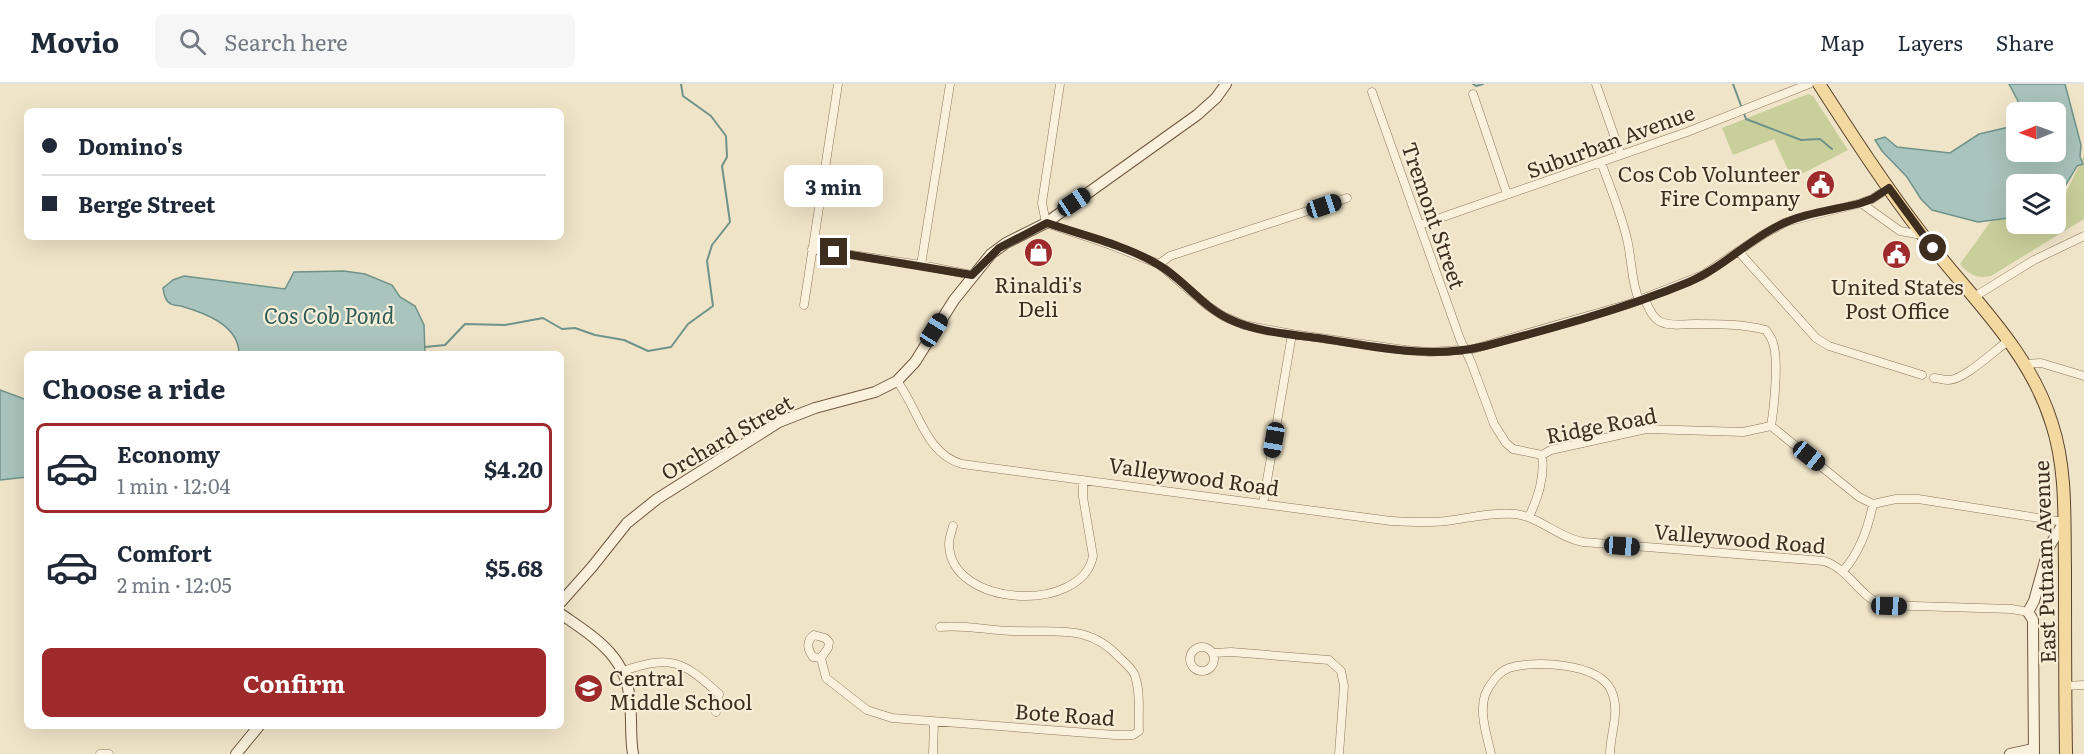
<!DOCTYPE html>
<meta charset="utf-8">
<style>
:root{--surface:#fff;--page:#f6f6f7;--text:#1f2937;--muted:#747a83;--line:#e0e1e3;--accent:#9e2a2b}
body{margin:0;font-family:Literata,serif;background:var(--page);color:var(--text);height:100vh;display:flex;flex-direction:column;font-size:22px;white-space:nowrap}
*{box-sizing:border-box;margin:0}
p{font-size:20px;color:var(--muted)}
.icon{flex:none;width:33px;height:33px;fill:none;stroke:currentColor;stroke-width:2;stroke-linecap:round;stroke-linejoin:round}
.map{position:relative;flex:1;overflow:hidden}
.panel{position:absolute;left:24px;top:267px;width:540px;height:378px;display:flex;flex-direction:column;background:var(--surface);border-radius:9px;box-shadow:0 6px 24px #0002}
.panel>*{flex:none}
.top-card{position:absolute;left:24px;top:24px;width:540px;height:132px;border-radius:9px;box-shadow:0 6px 24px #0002;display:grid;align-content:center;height:132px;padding:0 18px;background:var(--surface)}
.needle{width:39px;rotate:269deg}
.controls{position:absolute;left:2006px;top:18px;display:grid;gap:12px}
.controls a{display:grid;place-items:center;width:60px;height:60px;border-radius:9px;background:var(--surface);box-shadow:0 6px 24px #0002;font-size:30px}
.end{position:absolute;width:27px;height:27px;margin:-14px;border:8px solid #3d2e20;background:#fff;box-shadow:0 0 0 3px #fff}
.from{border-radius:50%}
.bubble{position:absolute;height:42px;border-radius:9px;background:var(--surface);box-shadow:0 6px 24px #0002;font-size:20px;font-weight:700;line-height:42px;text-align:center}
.car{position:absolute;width:18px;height:36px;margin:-18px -9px;border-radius:8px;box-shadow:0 0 4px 2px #0007;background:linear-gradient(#222 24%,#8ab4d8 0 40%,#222 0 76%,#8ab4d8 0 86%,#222 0)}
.top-card b{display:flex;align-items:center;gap:21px;height:57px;font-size:22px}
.top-card b+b{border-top:2px solid var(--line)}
.top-card i{width:15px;height:15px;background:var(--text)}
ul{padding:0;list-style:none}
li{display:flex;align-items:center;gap:18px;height:90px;margin:0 12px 9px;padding:0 6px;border:3px solid transparent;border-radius:9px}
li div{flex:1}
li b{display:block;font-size:22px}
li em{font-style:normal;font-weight:700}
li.current{border-color:var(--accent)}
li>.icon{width:54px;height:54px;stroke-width:1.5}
h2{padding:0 18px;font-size:27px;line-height:72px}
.button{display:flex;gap:12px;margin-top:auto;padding:12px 18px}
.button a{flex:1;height:69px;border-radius:9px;background:var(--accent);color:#fff;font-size:24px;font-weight:700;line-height:69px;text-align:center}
header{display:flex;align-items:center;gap:36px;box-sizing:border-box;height:84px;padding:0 30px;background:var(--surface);border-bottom:2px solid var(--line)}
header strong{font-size:28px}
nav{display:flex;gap:33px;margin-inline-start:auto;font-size:21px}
.search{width:420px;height:54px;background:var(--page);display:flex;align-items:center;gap:15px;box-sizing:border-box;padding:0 21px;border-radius:9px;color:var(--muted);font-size:22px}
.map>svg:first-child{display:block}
</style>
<header>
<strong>Movio</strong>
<div class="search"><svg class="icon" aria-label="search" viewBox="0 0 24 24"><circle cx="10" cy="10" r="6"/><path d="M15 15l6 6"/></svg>Search here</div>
<nav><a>Map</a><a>Layers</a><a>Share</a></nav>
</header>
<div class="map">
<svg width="2084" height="670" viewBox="0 0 2084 670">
<rect width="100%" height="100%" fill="#f0e4c8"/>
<path fill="#c9cf9b" d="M1808,10L1813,12L1848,66L1792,95L1774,55L1733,71L1722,44Z
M2084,71V135L1991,192C1978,195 1969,191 1960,180L1991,137L2016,134V140H2055V121L2062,117Z"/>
<path fill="#a9c4bc" stroke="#6f938a" stroke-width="1.5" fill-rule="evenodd" d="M2009,0H2065L2081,61L2080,73L2083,80L2077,82L2055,119V100H2016V133L1978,138L1932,126L1921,115L1907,93L1882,67L1875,56L1885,53L1897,63L1950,69L1979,50L2009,43L2018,17ZM2016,28H2055V68H2016Z
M344,187L365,190L392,201L400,213L415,222L424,241L425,270H239C239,241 205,229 181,222C178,221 174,222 171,220C165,217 164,210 163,204L173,196L184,192L285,205L294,188Z
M0,306L27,316V393L0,396Z"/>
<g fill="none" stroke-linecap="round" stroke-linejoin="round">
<path stroke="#6f938a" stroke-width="2" d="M1473,0L1476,2L1483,0
M1733,0L1746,35L1801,56L1820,55L1832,65
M425,263L445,261L465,240L505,241L543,234L562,245L575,244L595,251L624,256L648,267L671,263L688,240L713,222L707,177L712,161L730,138L722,82L727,73L726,52L711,32L683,12L681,0"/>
<defs>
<path id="street" d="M1060,0L1042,119L1046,139L1108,160L1159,180L1208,222L1223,232L1244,241L1292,250L1405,266L1430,268L1473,265L1629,220L1703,191L1764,150L1786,138L1861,119L1872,115L1889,104
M1596,0L1621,71
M1372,8L1460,255L1471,278L1494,340L1506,359L1513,365L1542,371L1551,366L1646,345L1743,348L1771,342
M1473,10L1507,110
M1601,78C1610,103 1621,129 1627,155C1632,175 1631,198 1639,216
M1861,119L1900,147L1922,151
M1420,141L1687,48L1809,0
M812,165L921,181L972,191
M1739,168L1816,254L1829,262L1922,291
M1159,180L1170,172L1347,114
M921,181L950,0
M1974,213L2034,176L2084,152
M1644,214C1648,222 1651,232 1659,237C1669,243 1685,240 1696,240C1719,240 1743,240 1766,246C1768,250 1772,254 1773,259C1779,276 1774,324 1771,342L1859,413L1873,420L1896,415H1918L2064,438
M804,221L838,0
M2024,280L2041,279L2084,292
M1934,294C1938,294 1943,296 1948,296C1963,297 1995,266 2008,257
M897,297C918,324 925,370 962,380L1391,437C1410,438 1428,439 1446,437C1469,434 1493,428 1515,430C1540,433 1559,454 1583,458L1824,477C1849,485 1858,511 1882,521L2012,525L2028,528
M1263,420L1292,250
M1529,433C1538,413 1545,393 1542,371
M953,442C952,447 949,454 949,460C950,524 1082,530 1093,472L1083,413V396
M1843,487C1860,468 1868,445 1873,420
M1190 575a12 12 0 1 1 24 0a12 12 0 1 1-24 0Z
M1214,569L1231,568L1329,576L1341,587L1344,602L1339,670
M821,574L828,564L829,558L825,554L814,551C806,557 807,565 813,573L821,574L826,594L867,626L892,634L1115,651H1133L1139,647C1138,629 1141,609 1135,592C1133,585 1125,579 1120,574C1088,539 1056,549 1013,547C989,547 965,540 940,543
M623,587C671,571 682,576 719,610L716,628
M2065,602L2084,601
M100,670H109
M933,670L934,638
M1491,670C1487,652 1479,629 1485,611C1489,601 1498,588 1509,584C1535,576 1598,579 1611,606C1621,627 1610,649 1610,670"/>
<path id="secondary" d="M561,518L592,483L627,439L657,415L779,338L815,324L875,308L897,297L915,278L954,216L991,170L1006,159L1046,139L1197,31L1216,14L1226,0
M561,530C595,554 627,572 630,618C632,636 630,653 633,670
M236,670L259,642
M2010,670L2033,665
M2034,670L2033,543V536L2028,528L2034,517L2049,463L2064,438"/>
<path id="primary" d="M1819,0C1852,51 1885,102 1922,150C1968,211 2029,264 2052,340C2067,386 2064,435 2065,484C2065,546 2065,608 2066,670"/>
</defs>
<use href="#street" stroke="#8d765c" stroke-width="9"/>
<use href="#secondary" stroke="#6f573f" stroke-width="12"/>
<use href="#primary" stroke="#5b4430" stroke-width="14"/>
<use href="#street" stroke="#faf1dc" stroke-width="8"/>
<use href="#secondary" stroke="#faf1dc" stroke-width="10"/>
<use href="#primary" stroke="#f3d9a0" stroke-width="12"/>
</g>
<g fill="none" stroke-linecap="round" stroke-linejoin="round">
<path stroke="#3d2e20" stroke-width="8" d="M834,168L972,191L999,164L1047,139C1082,151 1125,161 1157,180C1184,195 1201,222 1229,235C1256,248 1288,250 1318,254C1372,262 1430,276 1485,262C1553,244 1624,225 1689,198C1722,184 1746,158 1778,142C1803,129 1834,126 1861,119L1872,115L1889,104L1933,164"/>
</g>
<defs>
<symbol id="civic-disc" viewBox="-11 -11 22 22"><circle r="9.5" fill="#9e2a2b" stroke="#f7eed8"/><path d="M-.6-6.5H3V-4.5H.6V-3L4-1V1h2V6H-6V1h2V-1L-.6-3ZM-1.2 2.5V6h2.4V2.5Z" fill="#fff"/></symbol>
<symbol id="shop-disc" viewBox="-11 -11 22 22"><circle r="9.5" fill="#9e2a2b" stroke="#f7eed8"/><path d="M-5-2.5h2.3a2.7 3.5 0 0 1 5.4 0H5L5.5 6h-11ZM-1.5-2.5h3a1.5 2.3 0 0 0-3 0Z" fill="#fff"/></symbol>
<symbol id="school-disc" viewBox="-11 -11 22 22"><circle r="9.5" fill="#9e2a2b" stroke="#f7eed8"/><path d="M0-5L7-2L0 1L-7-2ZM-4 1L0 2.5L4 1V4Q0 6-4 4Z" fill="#fff"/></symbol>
</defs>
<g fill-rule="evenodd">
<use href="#civic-disc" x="1804" y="84" width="33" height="33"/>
<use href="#shop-disc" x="1022" y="152" width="33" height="33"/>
<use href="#civic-disc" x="1880" y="154" width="33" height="33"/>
<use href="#school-disc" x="572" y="588" width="33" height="33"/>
</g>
<g text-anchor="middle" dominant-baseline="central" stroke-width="4.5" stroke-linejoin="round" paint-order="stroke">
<g font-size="21" fill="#3d2e20" stroke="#f7eed8">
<text transform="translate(1610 56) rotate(-20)">Suburban Avenue</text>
<text transform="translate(1435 131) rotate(71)">Tremont Street</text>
<text transform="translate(1601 340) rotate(-11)">Ridge Road</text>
<text transform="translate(726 352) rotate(-30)">Orchard Street</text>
<text transform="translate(1194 391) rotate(8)">Valleywood Road</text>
<text transform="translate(1740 453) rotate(5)">Valleywood Road</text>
<text transform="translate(2043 478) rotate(-92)">East Putnam Avenue</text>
<text transform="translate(1065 629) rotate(4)">Bote Road</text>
</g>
<g font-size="21" fill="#3d2e20" stroke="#f7eed8">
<text x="1800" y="88" text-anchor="end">Cos Cob Volunteer<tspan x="1800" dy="24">Fire Company</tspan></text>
<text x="1038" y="199">Rinaldi's<tspan x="1038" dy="24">Deli</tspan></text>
<text x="1897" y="201">United States<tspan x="1897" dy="24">Post Office</tspan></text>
<text x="609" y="592" text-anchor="start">Central<tspan x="609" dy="24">Middle School</tspan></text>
</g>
<g font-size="22" font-style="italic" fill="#2f5d5a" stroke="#f7eed8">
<text x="329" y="230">Cos Cob Pond</text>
</g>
</g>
</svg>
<div class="controls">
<a><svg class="needle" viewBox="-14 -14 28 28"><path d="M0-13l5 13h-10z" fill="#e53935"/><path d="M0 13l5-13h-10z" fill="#747a83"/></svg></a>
<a><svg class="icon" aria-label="layers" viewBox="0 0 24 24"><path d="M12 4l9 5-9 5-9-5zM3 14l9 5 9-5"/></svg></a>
</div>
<i class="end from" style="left:1933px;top:164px"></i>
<i class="end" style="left:834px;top:168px"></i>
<div class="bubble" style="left:784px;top:81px;width:99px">3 min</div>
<i class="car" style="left:1074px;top:118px;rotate:56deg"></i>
<i class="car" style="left:1324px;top:122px;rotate:72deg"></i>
<i class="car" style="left:934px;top:246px;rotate:32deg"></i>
<i class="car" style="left:1274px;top:356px;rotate:190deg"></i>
<i class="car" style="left:1809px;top:372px;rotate:129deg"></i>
<i class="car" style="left:1622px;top:462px;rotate:94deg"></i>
<i class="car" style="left:1889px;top:522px;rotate:92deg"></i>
<div class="top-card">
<b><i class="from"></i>Domino's</b>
<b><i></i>Berge Street</b>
</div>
<section class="panel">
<h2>Choose a ride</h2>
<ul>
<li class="current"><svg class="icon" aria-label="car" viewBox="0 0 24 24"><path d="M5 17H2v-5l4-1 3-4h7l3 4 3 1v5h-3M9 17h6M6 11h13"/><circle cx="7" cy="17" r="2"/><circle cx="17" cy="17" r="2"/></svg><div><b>Economy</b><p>1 min · 12:04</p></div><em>$4.20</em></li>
<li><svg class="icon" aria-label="car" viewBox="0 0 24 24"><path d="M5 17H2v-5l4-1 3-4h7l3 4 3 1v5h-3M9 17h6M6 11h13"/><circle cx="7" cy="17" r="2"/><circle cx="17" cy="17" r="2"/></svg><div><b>Comfort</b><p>2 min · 12:05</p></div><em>$5.68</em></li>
</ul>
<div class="button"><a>Confirm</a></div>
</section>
</div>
